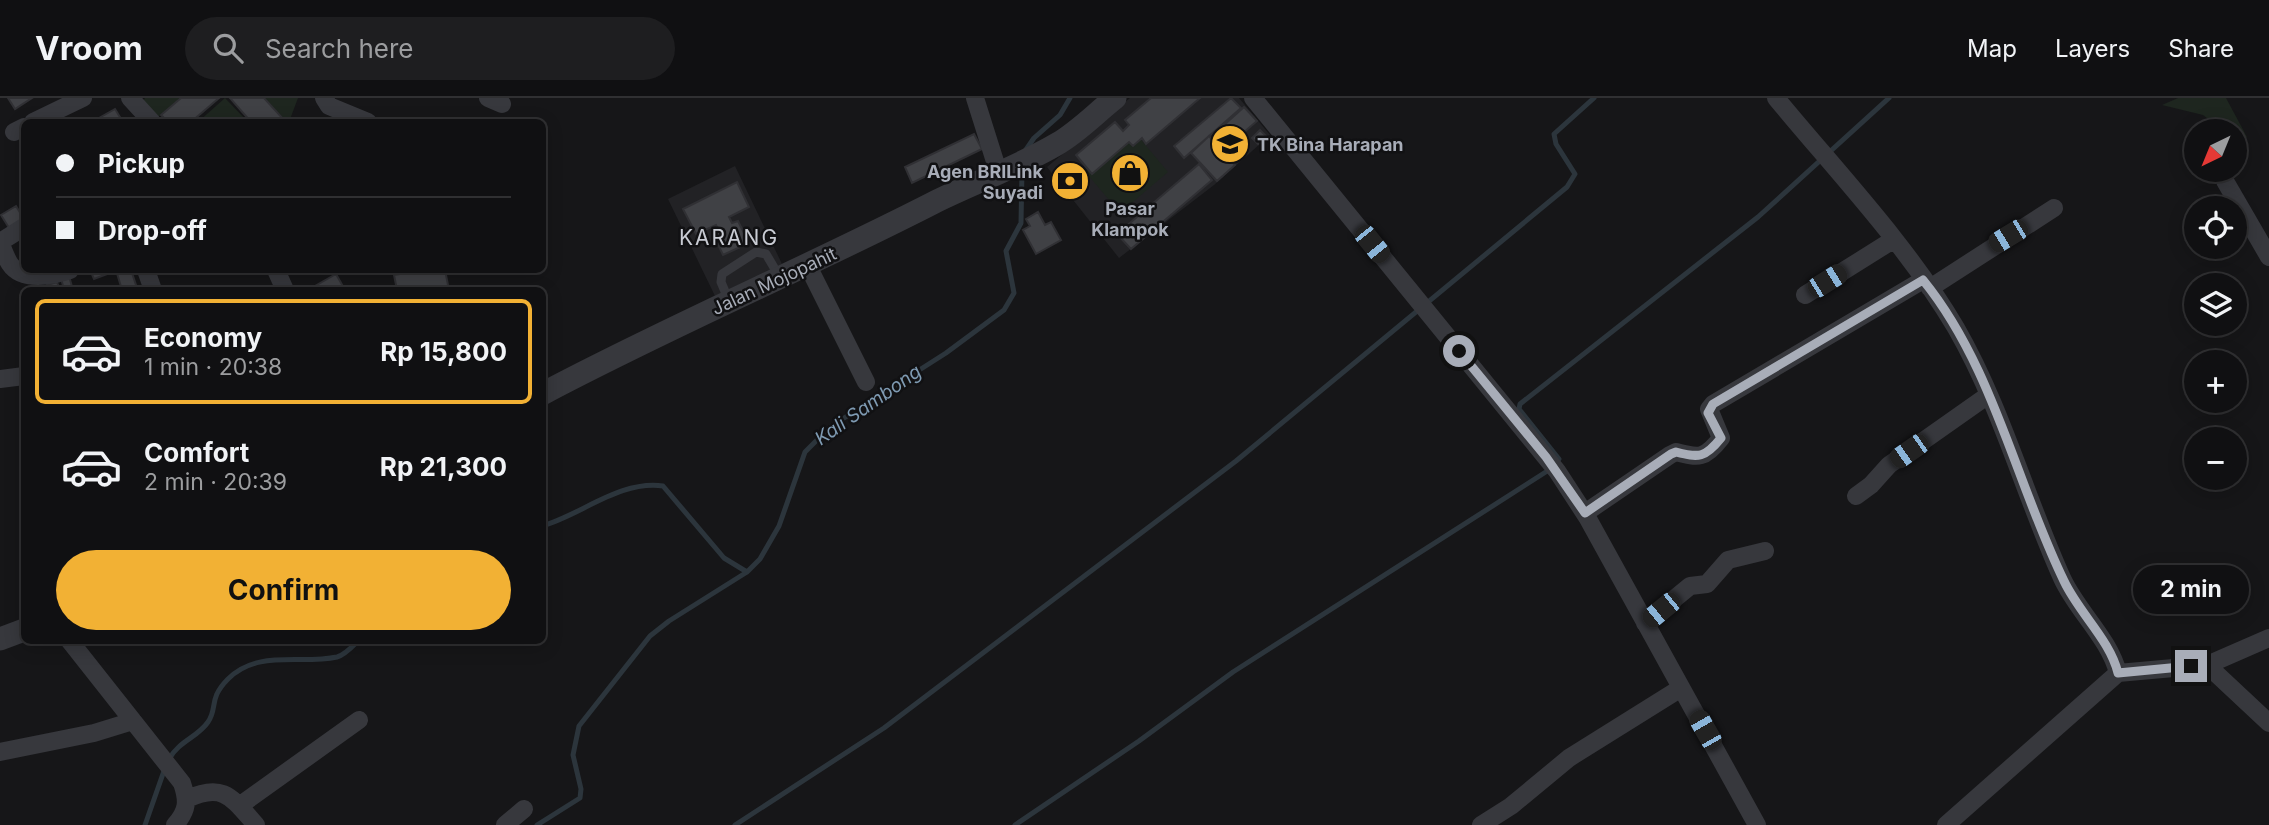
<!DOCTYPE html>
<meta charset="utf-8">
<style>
:root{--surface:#101012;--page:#1e1e20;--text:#f1f3f6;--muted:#9c9d9f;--line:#303032;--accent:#f2b134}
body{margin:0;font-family:Inter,sans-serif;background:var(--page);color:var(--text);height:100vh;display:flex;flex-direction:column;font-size:26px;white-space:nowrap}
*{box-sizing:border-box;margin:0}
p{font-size:23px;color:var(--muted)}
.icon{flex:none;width:38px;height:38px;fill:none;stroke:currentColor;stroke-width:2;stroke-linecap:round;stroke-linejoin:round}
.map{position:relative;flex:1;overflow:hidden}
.details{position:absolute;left:21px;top:189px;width:525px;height:357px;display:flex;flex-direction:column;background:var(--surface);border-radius:10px;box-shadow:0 4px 18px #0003,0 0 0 2px var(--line)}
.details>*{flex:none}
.hud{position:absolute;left:21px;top:21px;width:525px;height:154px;border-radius:10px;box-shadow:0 4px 18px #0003,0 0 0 2px var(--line);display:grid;align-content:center;height:154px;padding:0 35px;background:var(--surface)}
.needle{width:46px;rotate:223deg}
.controls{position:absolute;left:2184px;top:21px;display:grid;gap:14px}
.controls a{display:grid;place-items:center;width:63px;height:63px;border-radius:50%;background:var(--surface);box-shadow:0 4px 18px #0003,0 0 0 2px var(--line);font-size:35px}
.end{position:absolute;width:32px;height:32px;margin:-16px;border:9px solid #a8adb8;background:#111;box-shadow:0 0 0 4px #111}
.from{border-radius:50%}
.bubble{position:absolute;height:49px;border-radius:24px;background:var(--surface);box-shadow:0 4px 18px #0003,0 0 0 2px var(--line);font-size:23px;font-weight:700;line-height:49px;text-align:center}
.car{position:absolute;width:21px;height:42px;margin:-21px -10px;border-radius:9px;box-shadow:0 0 5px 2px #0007;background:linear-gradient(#222 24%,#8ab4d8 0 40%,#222 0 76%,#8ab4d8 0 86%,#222 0)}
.hud b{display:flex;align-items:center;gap:24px;height:66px;font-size:26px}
.hud b+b{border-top:2px solid var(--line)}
.hud i{width:18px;height:18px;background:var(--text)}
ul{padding:12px 0 0;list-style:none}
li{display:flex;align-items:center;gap:21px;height:105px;margin:0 14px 10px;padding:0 21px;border:4px solid transparent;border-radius:10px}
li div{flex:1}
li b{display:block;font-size:26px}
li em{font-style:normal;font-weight:700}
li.selected{border-color:var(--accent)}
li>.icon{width:63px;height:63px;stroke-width:1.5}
.primary-button{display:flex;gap:14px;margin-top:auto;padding:14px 35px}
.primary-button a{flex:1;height:80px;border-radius:42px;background:var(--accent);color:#111;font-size:28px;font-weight:700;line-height:80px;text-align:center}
header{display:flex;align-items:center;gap:42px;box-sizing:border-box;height:98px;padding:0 35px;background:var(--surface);border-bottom:2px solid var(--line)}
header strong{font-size:33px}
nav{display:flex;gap:38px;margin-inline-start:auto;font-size:24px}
.search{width:490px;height:63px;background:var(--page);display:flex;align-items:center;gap:18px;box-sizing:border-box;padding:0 24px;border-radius:38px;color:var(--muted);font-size:26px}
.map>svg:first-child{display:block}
</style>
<header>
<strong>Vroom</strong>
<div class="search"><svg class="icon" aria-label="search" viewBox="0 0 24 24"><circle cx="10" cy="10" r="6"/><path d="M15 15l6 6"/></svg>Search here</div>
<nav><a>Map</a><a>Layers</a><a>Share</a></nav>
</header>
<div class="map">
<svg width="2269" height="727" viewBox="0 0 2269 727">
<rect width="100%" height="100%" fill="#161618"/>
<path fill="#222225" d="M1130,0H1239L1270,37L1214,87L1119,160L1047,69Z
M735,68L782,166L715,198L668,101Z"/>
<path fill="#1e261f" d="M145,0H180L157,20L143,3Z
M225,0L248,24H198Z
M265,0H298L289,24H287Z
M2178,0H2226L2247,39L2235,46V33H2224L2203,17L2162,7Z
M1132,31L1168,74L1120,115L1083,71Z"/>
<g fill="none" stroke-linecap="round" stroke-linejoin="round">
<path stroke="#2c353c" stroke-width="5" d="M1023,56L1034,40L1060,17L1070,0
M542,428C581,417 620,382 663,388L724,460L747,474
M169,661C179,643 198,639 208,624C218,610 208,601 228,581C258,551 300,567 337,559C345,557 353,548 359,542
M145,727L165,670
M537,727L580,700L581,691L573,657L579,628L650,538L669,523L747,474L760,461L779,428L805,354L830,329L946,255L1004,212L1014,195L1006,153L1021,125L1022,72
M735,727L884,630L1236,363L1567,89L1575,76L1556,46L1554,36L1594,0
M1015,727L1139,643L1233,574L1552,370L1559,361L1519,311L1520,306L1758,119L1889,0"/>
</g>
<path fill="#404145" stroke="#303034" stroke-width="2" d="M8,0H32L15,11Z
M181,0H219L191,24H168L161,17Z
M230,0H264L286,24H251Z
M1151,0H1200L1146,46L1142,40L1133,48L1129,44L1092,76L1076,57L1115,24L1123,33L1129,27L1125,22Z
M1231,0L1241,10L1184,60L1174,48Z
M1244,9L1257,23L1236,41L1224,27Z
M115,11L123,24H102L99,20Z
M1260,32L1266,38L1258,46L1252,40Z
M974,36L982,51L912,85L905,69Z
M1209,38L1235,67L1217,83L1191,55Z
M1242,49L1247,55L1239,62L1233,56Z
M1199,66L1212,82L1131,151L1117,136Z
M737,84L749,109L729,119L732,125L738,123L749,145L723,157L713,136L719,133L716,127L696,136L683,111Z
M16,108L24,121L9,130L1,117Z
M1038,114L1045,127L1051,124L1061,142L1036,156L1023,132L1030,128L1026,121Z
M90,172H114L115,173L94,181Z
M116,172H131L137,190L122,192Z
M424,172H445L449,192H397L394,177Z
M336,176L345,192H308Z
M69,178L73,192H64L61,180Z
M57,184L60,192H49L47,187Z"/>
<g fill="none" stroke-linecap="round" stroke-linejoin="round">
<path stroke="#37383d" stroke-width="9" d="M729,203L721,184L722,176L756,154L766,156L779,178"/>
<path stroke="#37383d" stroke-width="18" d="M130,0L152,24
M324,0L329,8L368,24
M488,0L502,6
M975,0L998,73
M1253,0L1557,373L1587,419L1757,727
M1776,0C1837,74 1907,147 1956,230C2001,308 2025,398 2062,480C2077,513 2109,540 2118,575L1946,727
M33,24L83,0
M14,34L24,29
M2225,83L2269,159
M0,144C3,151 6,160 10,166C22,184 53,178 70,172
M0,144L24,129
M808,168L866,284
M146,172L153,192
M276,172L285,192
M1930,190L2054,110
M1805,197L1893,142
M0,281L24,278
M1856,398L1871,387L1889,367L1987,298
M1585,415L1670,357L1676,354C1699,360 1705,361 1721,340L1709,311L1713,306L1923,182
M1645,525L1690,488L1707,486L1728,462L1765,453
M69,542L182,685C188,703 188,712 175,727
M2207,567L2269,625
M2118,575L2207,567L2269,540
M0,654L94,635L133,623
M187,701C224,684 232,700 256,727
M239,708L359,622
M505,727L524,711
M1481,727L1511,708L1569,660L1681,590"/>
<path stroke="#37383d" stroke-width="23" d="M542,296C670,228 804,171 933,105C973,85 1020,68 1057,46C1078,34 1096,15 1115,0
M0,541L24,532"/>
</g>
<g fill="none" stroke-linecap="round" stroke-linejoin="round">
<path stroke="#a8adb8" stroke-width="9" d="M1459,253L1546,359L1585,415L1671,356L1676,354C1699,360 1705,360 1721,340L1708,315L1713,306L1923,182C1993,268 2016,385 2064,483C2079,515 2110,542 2118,575L2191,568"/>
</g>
<defs>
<symbol id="school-disc" viewBox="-11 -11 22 22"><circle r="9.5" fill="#f2b134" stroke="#111113"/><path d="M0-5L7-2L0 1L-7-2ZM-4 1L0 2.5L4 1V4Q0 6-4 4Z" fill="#111"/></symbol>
<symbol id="shop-disc" viewBox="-11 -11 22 22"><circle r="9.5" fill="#f2b134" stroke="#111113"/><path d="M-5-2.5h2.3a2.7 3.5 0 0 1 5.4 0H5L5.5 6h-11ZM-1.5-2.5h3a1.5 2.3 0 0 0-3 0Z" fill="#111"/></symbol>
<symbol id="bank-disc" viewBox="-11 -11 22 22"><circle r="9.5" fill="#f2b134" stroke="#111113"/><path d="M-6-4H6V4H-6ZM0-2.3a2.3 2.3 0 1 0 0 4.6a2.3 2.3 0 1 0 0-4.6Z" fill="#111"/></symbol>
</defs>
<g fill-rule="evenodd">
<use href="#school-disc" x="1208" y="24" width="44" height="44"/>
<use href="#shop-disc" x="1108" y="53" width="44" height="44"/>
<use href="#bank-disc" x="1048" y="61" width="44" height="44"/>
</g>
<g text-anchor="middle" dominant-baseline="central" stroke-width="5" stroke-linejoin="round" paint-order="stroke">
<g font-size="18" font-weight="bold" fill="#a8adb8" stroke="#111113" text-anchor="start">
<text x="1257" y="46">TK Bina Harapan</text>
<text x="1043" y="73" text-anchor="end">Agen BRILink<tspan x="1043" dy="21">Suyadi</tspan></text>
<text x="1130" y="110" text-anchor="middle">Pasar<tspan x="1130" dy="21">Klampok</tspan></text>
</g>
<g font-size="18" fill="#a8adb8" stroke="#111113">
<text transform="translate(774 183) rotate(-25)">Jalan Mojopahit</text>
</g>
<g font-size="19" font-style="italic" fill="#7f9bb3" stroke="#111113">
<text transform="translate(868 307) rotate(-35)">Kali Sambong</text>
</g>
<g font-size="21" letter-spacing="2" fill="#c9ccd4" stroke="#111113">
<text x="729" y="139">KARANG</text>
</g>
</g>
</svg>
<div class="controls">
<a><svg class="needle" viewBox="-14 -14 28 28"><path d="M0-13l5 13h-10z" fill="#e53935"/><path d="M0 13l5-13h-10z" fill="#9c9d9f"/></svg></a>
<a><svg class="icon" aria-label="locate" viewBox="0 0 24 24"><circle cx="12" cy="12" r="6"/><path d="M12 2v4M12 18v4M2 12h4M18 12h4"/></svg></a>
<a><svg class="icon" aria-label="layers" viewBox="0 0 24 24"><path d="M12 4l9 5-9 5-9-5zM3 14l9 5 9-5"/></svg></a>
<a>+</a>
<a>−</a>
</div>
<i class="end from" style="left:1459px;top:253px"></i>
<i class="end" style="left:2191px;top:568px"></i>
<div class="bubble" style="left:2133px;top:467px;width:116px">2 min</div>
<i class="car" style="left:2008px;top:138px;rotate:239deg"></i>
<i class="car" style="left:1372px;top:146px;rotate:141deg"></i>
<i class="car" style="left:1827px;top:183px;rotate:58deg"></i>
<i class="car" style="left:1909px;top:353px;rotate:235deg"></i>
<i class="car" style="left:1661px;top:512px;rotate:231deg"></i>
<i class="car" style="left:1705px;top:632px;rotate:330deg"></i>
<div class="hud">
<b><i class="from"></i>Pickup</b>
<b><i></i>Drop-off</b>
</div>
<section class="details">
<ul>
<li class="selected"><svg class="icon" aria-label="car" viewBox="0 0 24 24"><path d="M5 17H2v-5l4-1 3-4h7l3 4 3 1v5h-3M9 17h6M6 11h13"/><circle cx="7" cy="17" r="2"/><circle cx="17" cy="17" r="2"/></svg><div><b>Economy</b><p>1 min · 20:38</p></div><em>Rp 15,800</em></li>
<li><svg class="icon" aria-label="car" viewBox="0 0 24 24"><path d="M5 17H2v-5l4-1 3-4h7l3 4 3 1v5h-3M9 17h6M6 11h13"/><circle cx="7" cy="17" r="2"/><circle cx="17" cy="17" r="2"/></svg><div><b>Comfort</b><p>2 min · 20:39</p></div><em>Rp 21,300</em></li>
</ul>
<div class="primary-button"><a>Confirm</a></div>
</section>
</div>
